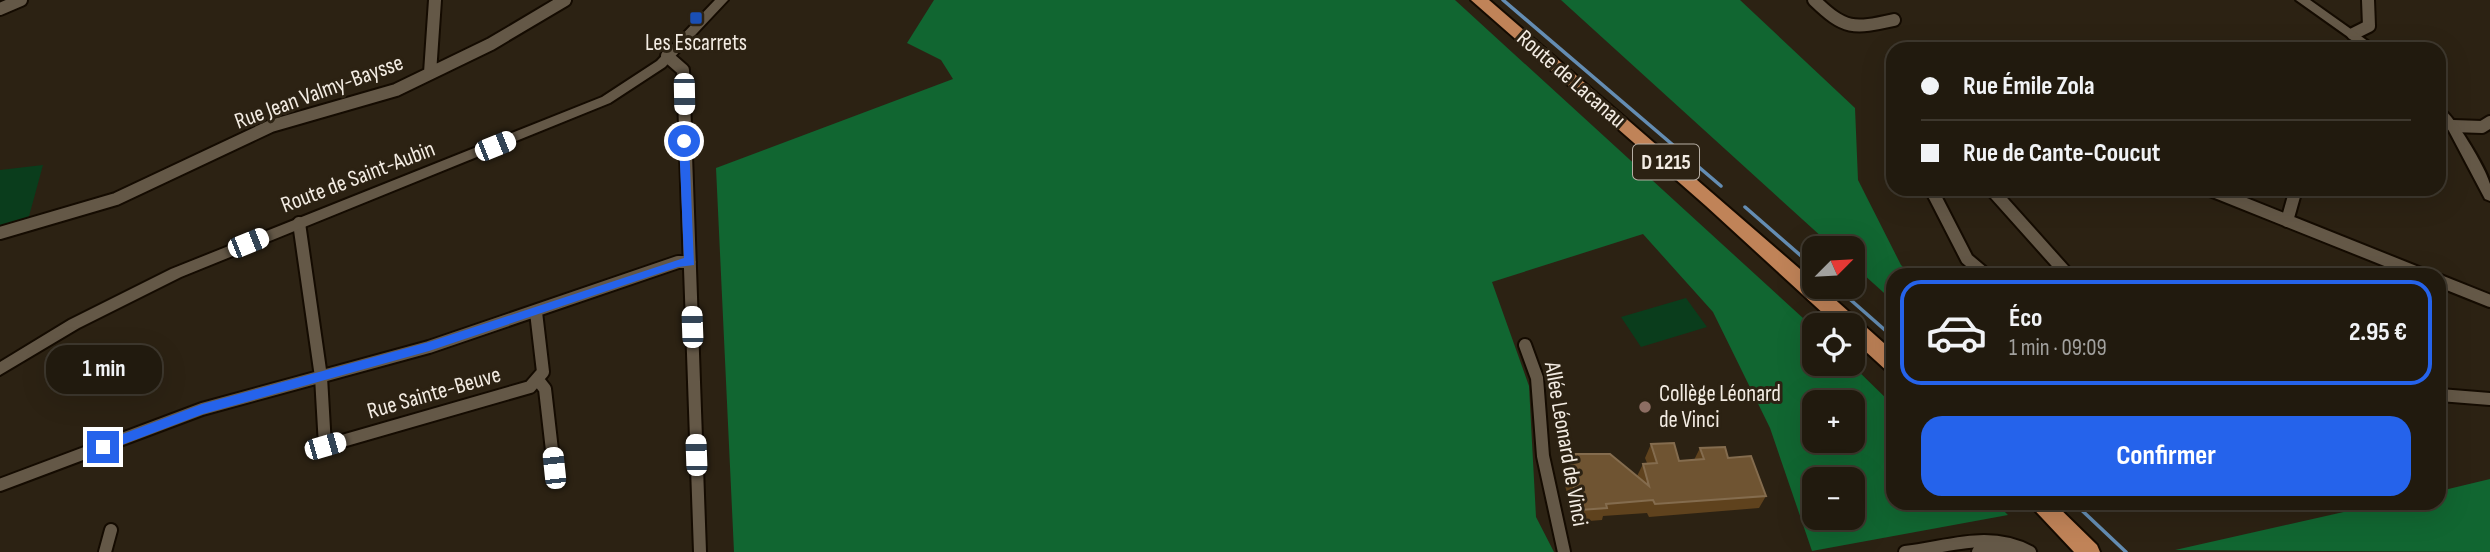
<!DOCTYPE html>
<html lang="fr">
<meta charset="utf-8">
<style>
:root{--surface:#211a0e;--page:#2d271c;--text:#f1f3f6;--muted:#a2a19e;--line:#3e382e;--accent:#2563eb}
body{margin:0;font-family:"Sofia Sans Condensed",sans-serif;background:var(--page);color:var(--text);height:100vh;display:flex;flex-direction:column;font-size:26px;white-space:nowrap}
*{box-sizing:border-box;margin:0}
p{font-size:23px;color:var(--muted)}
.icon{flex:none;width:38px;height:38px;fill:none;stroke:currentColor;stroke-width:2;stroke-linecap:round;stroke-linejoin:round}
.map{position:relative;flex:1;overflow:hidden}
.panel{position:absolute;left:1886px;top:268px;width:560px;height:242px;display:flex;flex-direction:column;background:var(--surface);border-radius:21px;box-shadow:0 7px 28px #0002,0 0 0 2px var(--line)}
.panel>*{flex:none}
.guide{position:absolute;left:1886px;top:42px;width:560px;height:154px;border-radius:21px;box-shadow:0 7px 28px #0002,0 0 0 2px var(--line);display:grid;align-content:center;height:154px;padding:0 35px;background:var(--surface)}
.needle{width:46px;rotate:66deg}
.controls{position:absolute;left:1802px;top:236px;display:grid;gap:14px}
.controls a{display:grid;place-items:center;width:63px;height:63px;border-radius:14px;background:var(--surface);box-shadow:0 7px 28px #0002,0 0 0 2px var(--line);font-size:35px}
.end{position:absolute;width:32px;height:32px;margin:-16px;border:9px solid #2563eb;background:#fff;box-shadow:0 0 0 4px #fff}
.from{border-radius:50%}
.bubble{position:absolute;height:49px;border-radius:21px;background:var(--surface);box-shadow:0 7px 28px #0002,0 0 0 2px var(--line);font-size:23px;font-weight:700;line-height:49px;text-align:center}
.car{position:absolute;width:21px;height:42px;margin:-21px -10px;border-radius:9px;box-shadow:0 0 5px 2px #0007;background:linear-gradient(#fff 24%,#345 0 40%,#fff 0 76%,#345 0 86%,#fff 0)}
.guide b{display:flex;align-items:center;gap:24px;height:66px;font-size:26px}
.guide b+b{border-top:2px solid var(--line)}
.guide i{width:18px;height:18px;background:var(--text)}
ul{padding:12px 0 0;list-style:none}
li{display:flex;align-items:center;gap:21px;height:105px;margin:0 14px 10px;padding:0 21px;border:4px solid transparent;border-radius:21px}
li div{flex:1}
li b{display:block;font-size:26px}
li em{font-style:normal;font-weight:700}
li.current{border-color:var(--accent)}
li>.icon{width:63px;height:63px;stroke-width:1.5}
.cta{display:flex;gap:14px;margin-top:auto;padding:14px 35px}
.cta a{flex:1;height:80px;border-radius:21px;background:var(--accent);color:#fff;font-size:28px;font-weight:700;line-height:80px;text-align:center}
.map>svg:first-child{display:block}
</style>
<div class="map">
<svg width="2490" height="552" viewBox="0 0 2490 552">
<rect width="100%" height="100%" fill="#2c2213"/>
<path fill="#0a3d1c" d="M43,165L28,220L0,228V170Z
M1686,298L1707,327L1641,347L1621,317Z"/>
<path fill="#116631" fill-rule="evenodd" d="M934,0H1455L1815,329V364H1851L1893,405L1894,502H1995L2008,515L1812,551L1770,428L1713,312L1643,234L1492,282L1529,386L1536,517L1554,552H734L716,168L953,79L941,60L907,43ZM1815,402H1853V441H1815ZM1815,480H1853V518H1815Z
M1561,0H1740L1855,108L1858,180L1901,265L1911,275H1894L1893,301L1853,265V248H1834Z
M2490,479V552L2175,550L2388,502H2440V491Z"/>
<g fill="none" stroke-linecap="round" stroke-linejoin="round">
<path stroke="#648db3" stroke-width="3.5" d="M1503,0L1721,186
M1745,207L1815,268
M1836,287L1894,338
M2073,502L2126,552"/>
<defs>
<path id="minor" d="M1814,0C1845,30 1853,29 1894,20
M0,9L21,0
M2353,34L2369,26L2368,0
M667,56L683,70L700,552
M430,73L435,0
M2453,126L2482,127L2490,122
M1931,189L1967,259L1986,275
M1991,189L2068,275
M2208,189L2423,275
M2287,221L2296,189
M299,223L321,377L325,446L530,387L543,372L536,312
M0,233L116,199L271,126L396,90L491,44L565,0
M2440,281L2490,301
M1525,345L1537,378L1543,456L1564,552
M538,380L545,389L554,468
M2440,395L2490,399
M0,485L202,409L429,347L678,262H690
M105,552L111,530
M1905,552C1949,547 1989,530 2030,552
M1978,552L1996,549L2009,552"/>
<path id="tertiary" d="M715,0H728L665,67L610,103L181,277L79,328L0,375V362L69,320L171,269L602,97L657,61Z
M2296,0H2310L2379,49H2365Z
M2440,107C2453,112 2487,170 2490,184C2490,189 2490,196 2490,201L2485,199L2448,129L2440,119Z"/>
<path id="primary" d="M1471,0H1489L1815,282V287H1821L1894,352V373L1887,371L1853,340V326H1837L1706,206Z
M2027,502H2053L2097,545L2100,552H2074Z"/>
</defs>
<use href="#minor" stroke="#140b01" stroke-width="16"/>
<use href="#tertiary" stroke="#140b01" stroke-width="4"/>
<use href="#primary" stroke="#140b01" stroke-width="4"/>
<use href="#minor" stroke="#645847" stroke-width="12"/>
<use href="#tertiary" fill="#645847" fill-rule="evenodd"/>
<use href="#primary" fill="#c08358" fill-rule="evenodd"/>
</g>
<path fill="#5f421d" d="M1651,444L1679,461L1694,460L1700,448L1728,458L1766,496L1759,508L1649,517L1647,513L1603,516L1602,520L1575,522L1564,482L1567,475L1565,468L1570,454L1637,476L1643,464L1647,463L1645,458Z"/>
<path fill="#6f5432" stroke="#846c4e" stroke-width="2" d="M1674,443L1679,461L1704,459L1700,448L1725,447L1728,458L1751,456L1766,496L1655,504L1653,500L1606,504L1607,508L1580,510L1569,469H1572L1570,454H1610L1649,486L1643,464L1657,463L1651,444Z"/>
<path fill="#2563eb" d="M684,137L689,141L694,265L678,267L429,351L203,414L103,452L99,451V443L202,404L429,342L684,258L679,141Z"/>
<rect fill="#1a4fb4" stroke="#2c2213" stroke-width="2.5" x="689" y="11" width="14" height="14" rx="3.5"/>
<circle fill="#8d6e63" stroke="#2c2213" stroke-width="2.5" cx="1645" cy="407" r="7"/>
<g text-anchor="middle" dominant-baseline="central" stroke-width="6" stroke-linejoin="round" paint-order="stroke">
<rect fill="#2c2213" stroke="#b7afa5" stroke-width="2" x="1633" y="144.5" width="66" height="35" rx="5"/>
<g font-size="21" font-weight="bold" fill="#f3ece3">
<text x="1666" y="162">D 1215</text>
</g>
<g font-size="23" fill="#f3ece3" stroke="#2c2213">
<text x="696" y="43">Les Escarrets</text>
<text x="1659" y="394" text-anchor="start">Collège Léonard<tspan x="1659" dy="26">de Vinci</tspan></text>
</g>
<g font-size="23" fill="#f3ece3" stroke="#2c2213">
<text transform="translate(1571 79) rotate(41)">Route de Lacanau</text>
<text transform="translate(319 92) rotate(-20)">Rue Jean Valmy-Baysse</text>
<text transform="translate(358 177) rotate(-21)">Route de Saint-Aubin</text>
<text transform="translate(434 393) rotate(-16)">Rue Sainte-Beuve</text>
<text transform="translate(1566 444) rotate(80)">Allée Léonard de Vinci</text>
</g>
</g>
</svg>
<div class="controls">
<a><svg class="needle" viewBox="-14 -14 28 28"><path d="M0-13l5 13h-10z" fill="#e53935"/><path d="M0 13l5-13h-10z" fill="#a2a19e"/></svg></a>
<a><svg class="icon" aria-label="locate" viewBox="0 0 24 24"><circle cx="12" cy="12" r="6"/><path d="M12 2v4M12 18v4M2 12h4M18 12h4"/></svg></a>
<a>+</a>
<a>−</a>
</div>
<i class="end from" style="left:684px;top:141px"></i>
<i class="end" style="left:103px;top:447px"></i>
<div class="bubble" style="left:46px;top:345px;width:116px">1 min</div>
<i class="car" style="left:684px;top:94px;rotate:179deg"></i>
<i class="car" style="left:495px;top:146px;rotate:68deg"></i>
<i class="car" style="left:248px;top:243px;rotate:68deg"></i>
<i class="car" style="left:692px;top:327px;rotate:358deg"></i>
<i class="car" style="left:325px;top:446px;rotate:74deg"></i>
<i class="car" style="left:696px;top:455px;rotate:358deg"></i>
<i class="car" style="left:554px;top:468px;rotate:354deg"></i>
<div class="guide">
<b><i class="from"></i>Rue Émile Zola</b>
<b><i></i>Rue de Cante-Coucut</b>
</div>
<section class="panel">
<ul>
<li class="current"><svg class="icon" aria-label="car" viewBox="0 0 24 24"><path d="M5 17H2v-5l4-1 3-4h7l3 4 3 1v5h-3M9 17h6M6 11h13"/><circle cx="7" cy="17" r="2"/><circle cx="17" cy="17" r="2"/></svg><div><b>Éco</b><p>1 min · 09:09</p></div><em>2.95 €</em></li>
</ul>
<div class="cta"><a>Confirmer</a></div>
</section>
</div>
